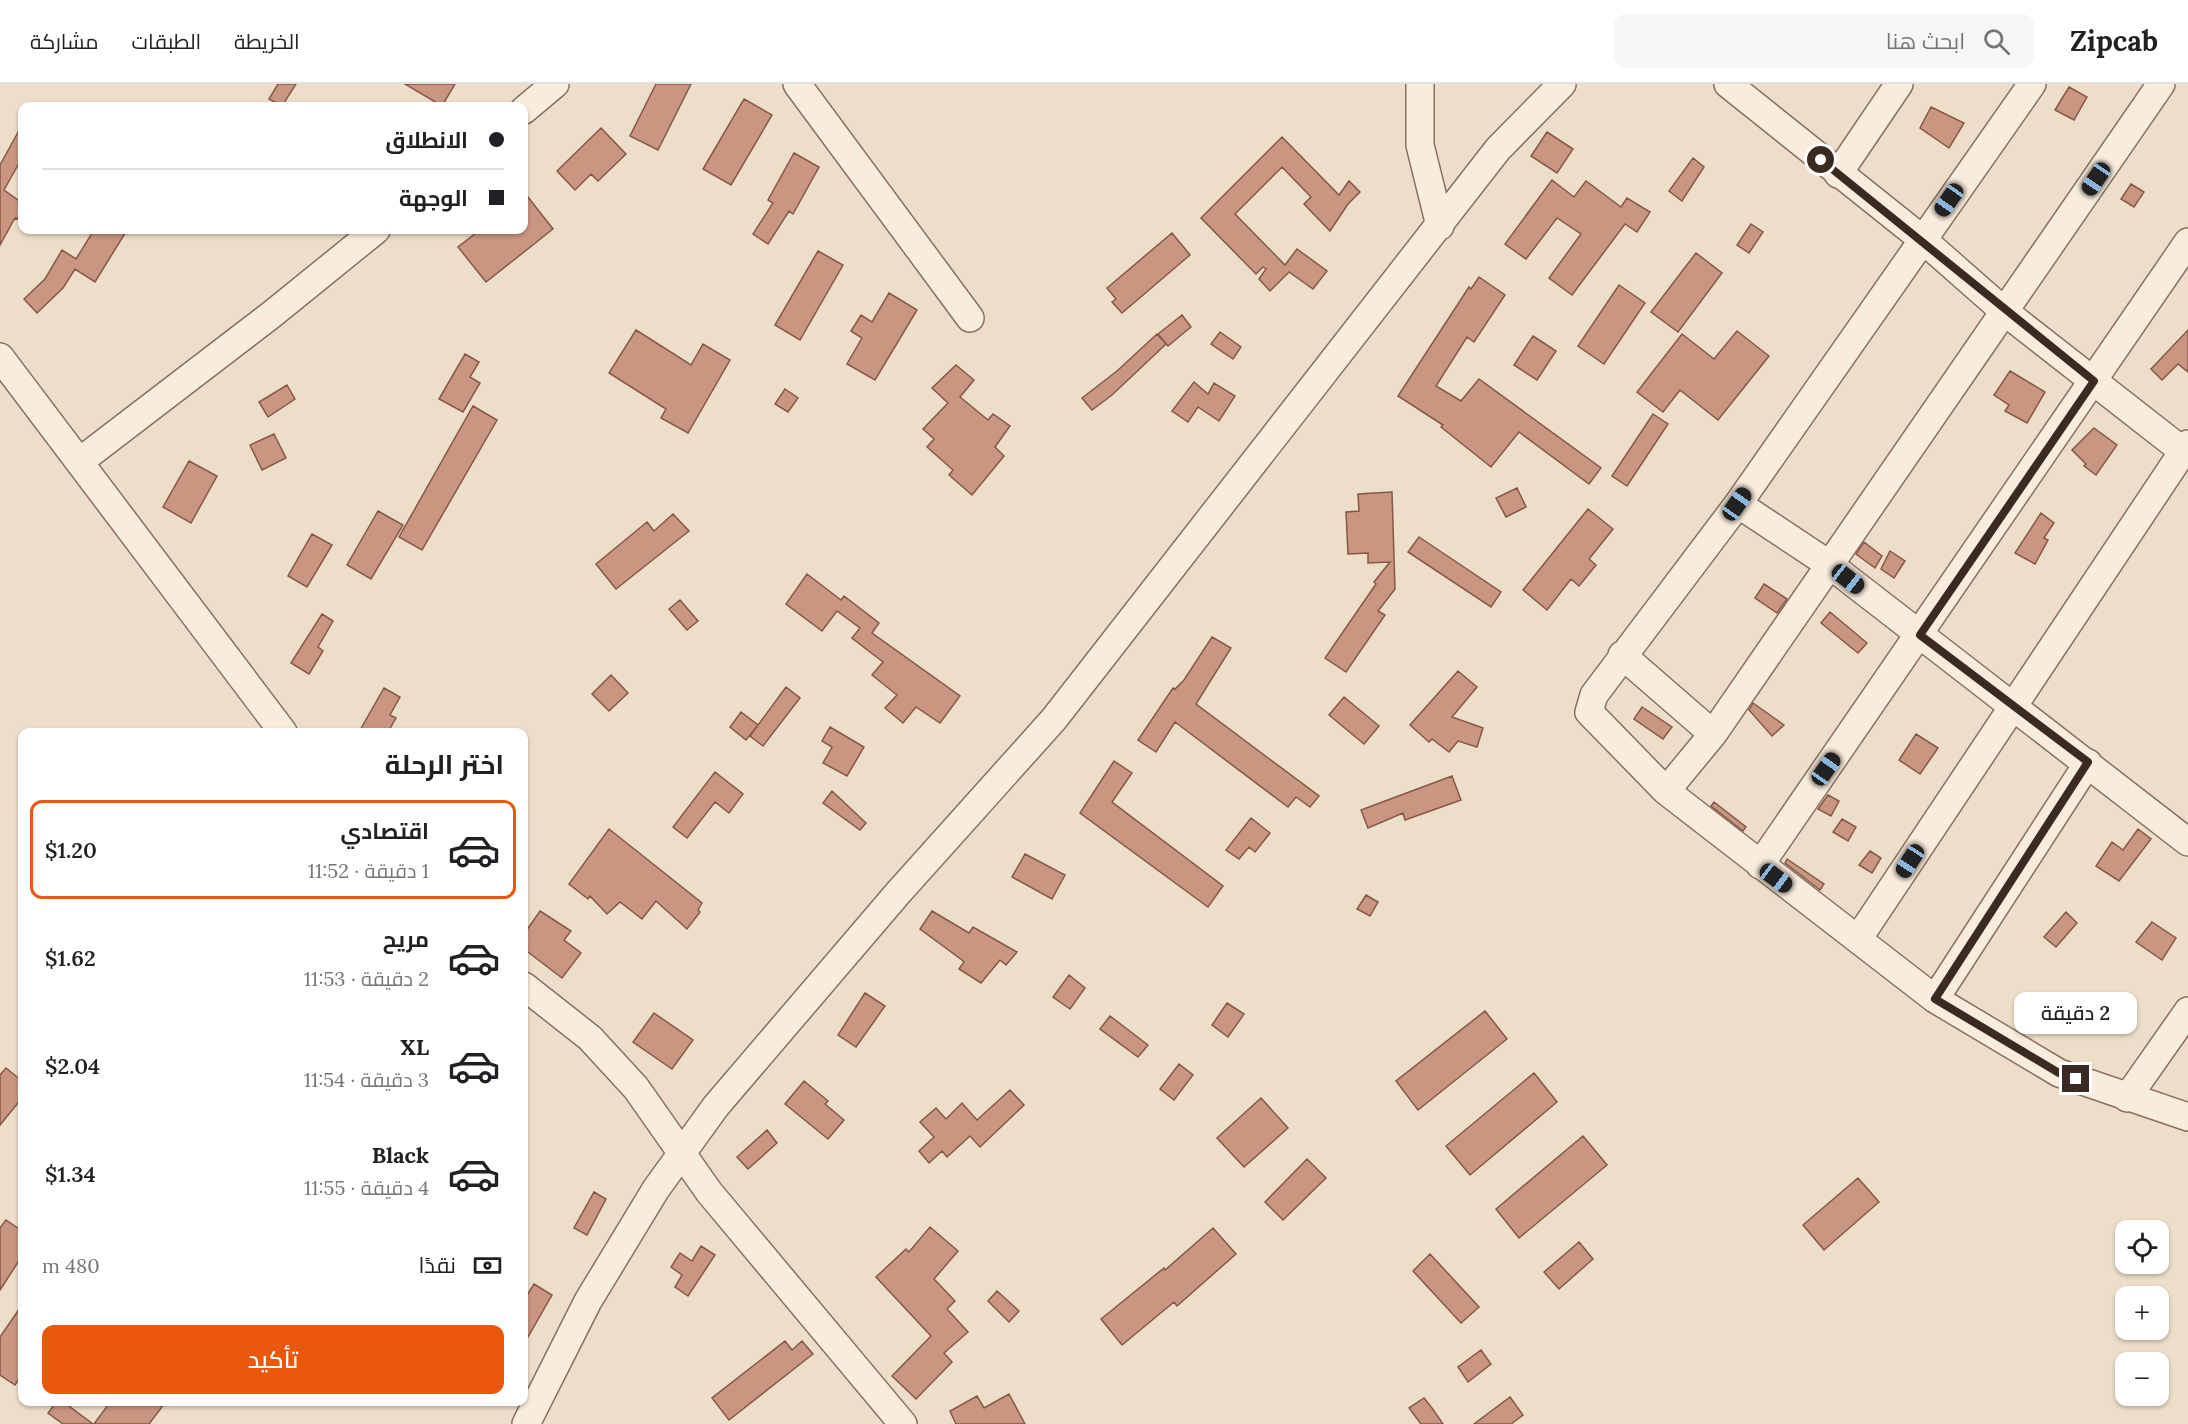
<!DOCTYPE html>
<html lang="ar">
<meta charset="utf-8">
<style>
:root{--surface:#fff;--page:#f6f6f6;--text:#202124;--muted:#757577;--line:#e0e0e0;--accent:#ea580c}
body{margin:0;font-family:Lora,Cairo,serif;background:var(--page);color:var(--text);direction:rtl;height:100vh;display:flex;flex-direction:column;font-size:22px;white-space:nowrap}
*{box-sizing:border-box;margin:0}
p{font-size:20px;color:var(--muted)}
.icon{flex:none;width:33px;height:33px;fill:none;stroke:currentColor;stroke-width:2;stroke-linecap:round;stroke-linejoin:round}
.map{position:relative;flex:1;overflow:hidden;direction:ltr}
.sheet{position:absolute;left:18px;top:644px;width:510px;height:678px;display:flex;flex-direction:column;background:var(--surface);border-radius:12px;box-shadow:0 2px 4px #0004;direction:rtl}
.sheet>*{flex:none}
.hud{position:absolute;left:18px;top:18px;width:510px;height:132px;border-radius:12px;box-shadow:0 2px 4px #0004;direction:rtl;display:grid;align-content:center;height:132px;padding:0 24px;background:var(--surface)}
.tools{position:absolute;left:2115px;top:1136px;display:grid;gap:12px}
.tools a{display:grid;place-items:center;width:54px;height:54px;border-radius:12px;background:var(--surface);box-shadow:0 2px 4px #0004;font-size:30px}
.end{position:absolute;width:27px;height:27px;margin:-14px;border:8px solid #3a2a21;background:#fff;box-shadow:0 0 0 3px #fff}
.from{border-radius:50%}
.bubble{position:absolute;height:42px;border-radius:12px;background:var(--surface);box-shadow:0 2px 4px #0004;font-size:20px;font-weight:600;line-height:42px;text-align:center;direction:rtl}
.car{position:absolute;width:18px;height:36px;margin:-18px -9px;border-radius:8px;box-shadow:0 0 4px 2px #0007;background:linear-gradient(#222 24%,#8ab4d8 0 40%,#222 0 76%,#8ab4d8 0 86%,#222 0)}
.hud b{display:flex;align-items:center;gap:21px;height:57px;font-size:22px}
.hud b+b{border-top:2px solid var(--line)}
.hud i{width:15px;height:15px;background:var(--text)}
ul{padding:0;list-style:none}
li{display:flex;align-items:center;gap:18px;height:99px;margin:0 12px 9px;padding:0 12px;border:3px solid transparent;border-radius:12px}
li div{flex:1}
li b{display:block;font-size:22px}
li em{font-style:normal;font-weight:600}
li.selected{border-color:var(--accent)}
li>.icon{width:54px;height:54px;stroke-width:1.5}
h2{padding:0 24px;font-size:27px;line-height:72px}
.pay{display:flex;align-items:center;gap:15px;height:66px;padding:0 24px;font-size:22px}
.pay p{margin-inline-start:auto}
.cta{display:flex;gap:12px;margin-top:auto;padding:12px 24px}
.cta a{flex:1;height:69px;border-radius:12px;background:var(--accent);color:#fff;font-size:24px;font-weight:600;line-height:69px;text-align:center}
header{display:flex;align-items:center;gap:36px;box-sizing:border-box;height:84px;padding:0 30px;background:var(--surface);border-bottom:2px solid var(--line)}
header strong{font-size:28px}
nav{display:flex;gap:33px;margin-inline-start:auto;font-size:21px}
.search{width:420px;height:54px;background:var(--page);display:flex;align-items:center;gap:15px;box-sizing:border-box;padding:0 21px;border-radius:12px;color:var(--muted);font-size:22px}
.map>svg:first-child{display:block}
</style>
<header>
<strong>Zipcab</strong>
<div class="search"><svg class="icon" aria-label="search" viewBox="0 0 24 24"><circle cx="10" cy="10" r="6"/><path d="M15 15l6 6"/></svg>ابحث هنا</div>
<nav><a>الخريطة</a><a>الطبقات</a><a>مشاركة</a></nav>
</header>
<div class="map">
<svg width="2188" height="1340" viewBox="0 0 2188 1340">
<rect width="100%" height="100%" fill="#eddeca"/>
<path fill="#c99682" stroke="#875746" stroke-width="1.5" d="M278,0H296L282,22L269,15Z
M405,0H455L442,22Z
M656,0H691L658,66L630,52Z
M2069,3L2087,13L2074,36L2055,26Z
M744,15L772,31L731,101L703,85Z
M1931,23L1964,39L1949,64L1920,44Z
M22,41V84L18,81L4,106L22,119V127L17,135L15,134L0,161V81Z
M601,44L626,70L598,97L591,90L575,106L557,87Z
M1547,48L1573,65L1557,89L1531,72Z
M1282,53L1339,111L1349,97L1360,108L1348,120L1330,147L1304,120L1311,113L1282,83L1235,130L1285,181L1297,165L1327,187L1313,205L1289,188L1270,207L1259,195L1266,185L1263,183L1256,190L1201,134Z
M794,69L819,83L793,130L789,127L768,160L753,150L773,119L768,116Z
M1693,74L1704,83L1682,117L1669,107Z
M1552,96L1574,113L1586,97L1621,123L1627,114L1650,128L1637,148L1625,140L1572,211L1549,194L1581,150L1557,134L1526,175L1505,160Z
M2131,100L2144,108L2134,123L2121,115Z
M524,108L553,145L486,198L458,163L480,146H524Z
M1751,140L1763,148L1749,169L1737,161Z
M94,146H127L95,198L75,185L63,204L37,229L24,215L45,195L62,166L76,175Z
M1172,149L1190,171L1122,229L1112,218L1116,215L1107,204Z
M818,167L843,181L800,256L775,241Z
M1696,169L1722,189L1678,248L1651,228Z
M1479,193L1505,211L1474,258L1467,253L1436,302L1461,317L1479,295L1601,384L1589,400L1519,348L1491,383L1441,343L1443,341L1398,312L1469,203L1471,205Z
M1619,201L1645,219L1604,280L1578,262Z
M889,209L917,226L875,296L847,280L862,254L851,247L861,231L872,238Z
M1182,231L1191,243L1168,262L1158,250Z
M636,246L691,281L703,260L730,276L688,349L661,334L666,325L609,289Z
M2188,246V288L2178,280L2162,296L2151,285Z
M1737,247L1769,272L1718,336L1680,306L1663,328L1637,308L1682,250L1714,275Z
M1220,248L1241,263L1233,275L1211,260Z
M1157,250L1166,260L1112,311L1092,326L1082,314L1117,287Z
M1533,252L1556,267L1537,296L1514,281Z
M465,270L479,278L470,293L480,299L463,328L439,315Z
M956,281L974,296L960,313L988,336L993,330L1010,342L995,363L1004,372L972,411L949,391L953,386L927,363L934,355L923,345L948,319L932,304Z
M2010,287L2045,308L2027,339L2005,327L2009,321L1994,311Z
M1194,298L1208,310L1214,299L1235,312L1219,337L1198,323L1188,338L1172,327Z
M287,301L295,315L268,333L259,318Z
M785,305L798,314L788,328L775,320Z
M473,322L497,336L422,466L399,453Z
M1653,330L1668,340L1627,402L1612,392Z
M2094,344L2117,361L2096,391L2084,382L2086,380L2072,366Z
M274,350L286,374L262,386L250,361Z
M189,377L217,392L191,439L163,423Z
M1517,404L1526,423L1506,433L1496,414Z
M1392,408L1395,505L1378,527L1385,531L1346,588L1325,574L1376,500L1374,498L1390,478L1368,479V469L1348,470L1346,428L1359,427L1358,410Z
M1588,425L1613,445L1589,475L1596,481L1579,502L1571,495L1547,526L1523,506Z
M378,427L403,441L371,495L347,481Z
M2041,429L2054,439L2044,454L2048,456L2035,480L2015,469Z
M673,430L689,447L616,505L596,480L647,438L654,447Z
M312,450L332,461L307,503L288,492Z
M1419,453L1501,508L1491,523L1408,468Z
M1864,458L1882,472L1875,484L1856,470Z
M1890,467L1905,477L1894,494L1881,485Z
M807,490L841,516L844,512L879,539L872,549L960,612L940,639L916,623L903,639L885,624L897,611L872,591L883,578L852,554L860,544L837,527L822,547L786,520Z
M1764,500L1787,515L1777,529L1755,514Z
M680,516L698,537L687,546L669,525Z
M1830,528L1867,559L1858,569L1821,539Z
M322,530L333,537L318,563L323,567L309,590L291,579Z
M1212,553L1231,564L1196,620L1319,712L1310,723L1296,713L1288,723L1175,638L1156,668L1138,656L1173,604L1175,605L1184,596Z
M1458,587L1477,603L1452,633L1483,644L1477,663L1458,657L1449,668L1432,655L1429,658L1410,641Z
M611,591L628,609L609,627L592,610Z
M786,603L800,614L763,662L750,652Z
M384,604L400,613L390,631L396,634L388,648H359Z
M1344,613L1379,642L1364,660L1329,631Z
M1753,619L1784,641L1772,652L1749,626Z
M1642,623L1672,643L1663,655L1634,635Z
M741,628L758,641L746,656L730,643Z
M830,643L864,663L847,692L823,679L832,663L822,657Z
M1916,650L1938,664L1920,690L1899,676Z
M1114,677L1132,689L1112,718L1223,802L1208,823L1080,729Z
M715,688L743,710L729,729L715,718L687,754L673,743Z
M1452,692L1461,716L1405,736L1403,729L1368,744L1361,726Z
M832,707L866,739L860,746L823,719Z
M1828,711L1839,717L1831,732L1818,725Z
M1714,718L1746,743L1743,747L1711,722Z
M1251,734L1270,749L1255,768L1249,763L1239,775L1226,766Z
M1842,735L1856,743L1848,757L1833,748Z
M609,745L702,819L698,826L700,828L687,845L656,817L642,835L620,818L607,830L590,812L588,815L569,800Z
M2138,745L2151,755L2119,797L2096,782L2112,758L2123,766Z
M1870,767L1881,774L1872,789L1859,781Z
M1025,770L1065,791L1052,815L1012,793Z
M1787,775L1824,800L1820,806L1785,779Z
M1366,811L1378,818L1370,832L1357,825Z
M540,827L571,847L564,856L581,869L562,894L524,865V850Z
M932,827L969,849L973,843L1017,868L1006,881L1000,876L981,899L959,885L964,878L962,876L920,845Z
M2066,828L2077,839L2056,863L2044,853Z
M2152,838L2176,854L2162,876L2136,858Z
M1069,891L1085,904L1070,925L1053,913Z
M865,909L885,922L856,963L838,951Z
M1227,919L1244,930L1228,953L1212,941Z
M1485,927L1507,955L1418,1026L1396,997Z
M654,929L693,956L672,985L633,958Z
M1110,932L1148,961L1138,973L1100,945Z
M1179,980L1193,991L1174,1016L1160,1005Z
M6,984L22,997V1014L0,1041V991Z
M1534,989L1557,1018L1470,1091L1446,1062Z
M804,997L828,1017L825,1020L844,1036L828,1055L785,1020Z
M1010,1006L1024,1021L980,1063L970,1052L947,1073L942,1067L929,1079L919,1067L934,1053L920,1038L936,1024L946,1035L962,1019L977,1036Z
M1261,1014L1288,1044L1244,1083L1217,1054Z
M767,1046L777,1059L748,1085L737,1073Z
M1583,1052L1607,1081L1519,1154L1496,1125Z
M1307,1075L1326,1094L1283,1136L1265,1118Z
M1858,1094L1879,1118L1824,1166L1803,1141Z
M594,1108L606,1115L587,1151L574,1144Z
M6,1136L22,1147V1172L0,1206V1144Z
M930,1143L958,1167L934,1195L955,1217L947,1225L968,1248L944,1269L952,1278L916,1315L892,1292L931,1252L876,1193L906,1165L909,1168Z
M1213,1144L1236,1170L1177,1222L1174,1218L1122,1261L1101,1235L1164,1184L1165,1186Z
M1579,1158L1593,1175L1559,1205L1544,1188Z
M701,1162L715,1171L688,1212L675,1203L682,1191L671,1183L680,1169L692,1177Z
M1430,1170L1479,1223L1461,1239L1413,1187Z
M534,1200L552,1211L524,1260V1216Z
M997,1207L1019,1227L1009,1238L988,1217Z
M22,1221V1290L15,1301L0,1291V1253Z
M785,1257L792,1266L802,1257L813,1270L729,1336L712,1314Z
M1481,1266L1491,1280L1468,1298L1458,1283Z
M1009,1310L1025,1340H956L950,1327L977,1312L984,1324Z
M1510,1313L1523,1331L1511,1340H1474Z
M1424,1314L1432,1324L1443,1340H1421L1409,1324Z
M57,1317H62L93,1340H63L48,1329Z
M111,1317H154L162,1323L149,1340H94Z"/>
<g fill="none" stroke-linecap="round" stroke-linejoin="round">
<defs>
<path id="minor" d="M797,0L970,234
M1420,0V61L1440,142
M1728,0L1922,155L2005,228L2188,371
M2032,0L1738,420L1594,611L1589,628L1666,707L1935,915L2059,989L2188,1033
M524,26L555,0
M1838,90L1899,0
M0,273L283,648
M79,378L271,231L376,146
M1738,420L1830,481L2188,758
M1622,571L1713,650
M1666,707L1713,650L2161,0
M1760,781L2188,158
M1858,855L2188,360
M524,902L590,954L636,1004L709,1108L903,1340
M1935,915L2088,679
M2127,1014L2188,927
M526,1340L588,1217L656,1105L716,1022L898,809L1054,635L1498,65L1562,0"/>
</defs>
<use href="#minor" stroke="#896f5f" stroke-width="30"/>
<use href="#minor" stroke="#f8ecdd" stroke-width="27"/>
</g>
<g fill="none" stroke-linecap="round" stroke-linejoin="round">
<path stroke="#3a2a21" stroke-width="8" d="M1821,76L2094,297L1920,551L2088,678L1935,915L2059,989L2076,995"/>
</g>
</svg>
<div class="tools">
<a><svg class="icon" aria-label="locate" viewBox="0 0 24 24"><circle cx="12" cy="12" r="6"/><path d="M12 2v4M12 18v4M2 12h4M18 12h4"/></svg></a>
<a>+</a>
<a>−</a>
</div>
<i class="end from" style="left:1821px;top:76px"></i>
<i class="end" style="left:2076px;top:995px"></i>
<div class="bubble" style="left:2014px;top:908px;width:123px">2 دقيقة</div>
<i class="car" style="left:2096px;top:95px;rotate:214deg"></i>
<i class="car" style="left:1949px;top:116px;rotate:215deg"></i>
<i class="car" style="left:1737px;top:420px;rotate:35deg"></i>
<i class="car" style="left:1848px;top:495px;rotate:128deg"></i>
<i class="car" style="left:1826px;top:685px;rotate:35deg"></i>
<i class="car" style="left:1910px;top:777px;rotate:213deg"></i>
<i class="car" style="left:1776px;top:794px;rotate:127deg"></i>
<div class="hud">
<b><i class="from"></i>الانطلاق</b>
<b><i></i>الوجهة</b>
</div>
<section class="sheet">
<h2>اختر الرحلة</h2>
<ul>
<li class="selected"><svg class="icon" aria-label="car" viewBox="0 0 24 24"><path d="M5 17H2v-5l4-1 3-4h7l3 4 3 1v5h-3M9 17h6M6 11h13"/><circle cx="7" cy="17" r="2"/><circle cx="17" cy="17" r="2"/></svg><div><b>اقتصادي</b><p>1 دقيقة · 11:52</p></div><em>$1.20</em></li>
<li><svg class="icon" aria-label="car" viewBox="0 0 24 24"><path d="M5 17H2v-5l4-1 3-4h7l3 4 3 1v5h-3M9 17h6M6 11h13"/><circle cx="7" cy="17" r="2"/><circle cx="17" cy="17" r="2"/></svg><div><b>مريح</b><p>2 دقيقة · 11:53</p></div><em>$1.62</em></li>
<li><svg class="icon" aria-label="car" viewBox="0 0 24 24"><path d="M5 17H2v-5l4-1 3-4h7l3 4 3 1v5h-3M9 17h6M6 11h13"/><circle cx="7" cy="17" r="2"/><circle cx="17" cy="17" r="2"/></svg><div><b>XL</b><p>3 دقيقة · 11:54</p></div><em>$2.04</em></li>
<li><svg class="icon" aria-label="car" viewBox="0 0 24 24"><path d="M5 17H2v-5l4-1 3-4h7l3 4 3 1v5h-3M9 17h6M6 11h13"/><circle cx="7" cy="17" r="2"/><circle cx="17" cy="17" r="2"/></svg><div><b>Black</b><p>4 دقيقة · 11:55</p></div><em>$1.34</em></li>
</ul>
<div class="pay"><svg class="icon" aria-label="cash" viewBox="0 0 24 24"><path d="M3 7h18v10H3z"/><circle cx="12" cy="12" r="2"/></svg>نقدًا<p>480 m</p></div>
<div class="cta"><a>تأكيد</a></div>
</section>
</div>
